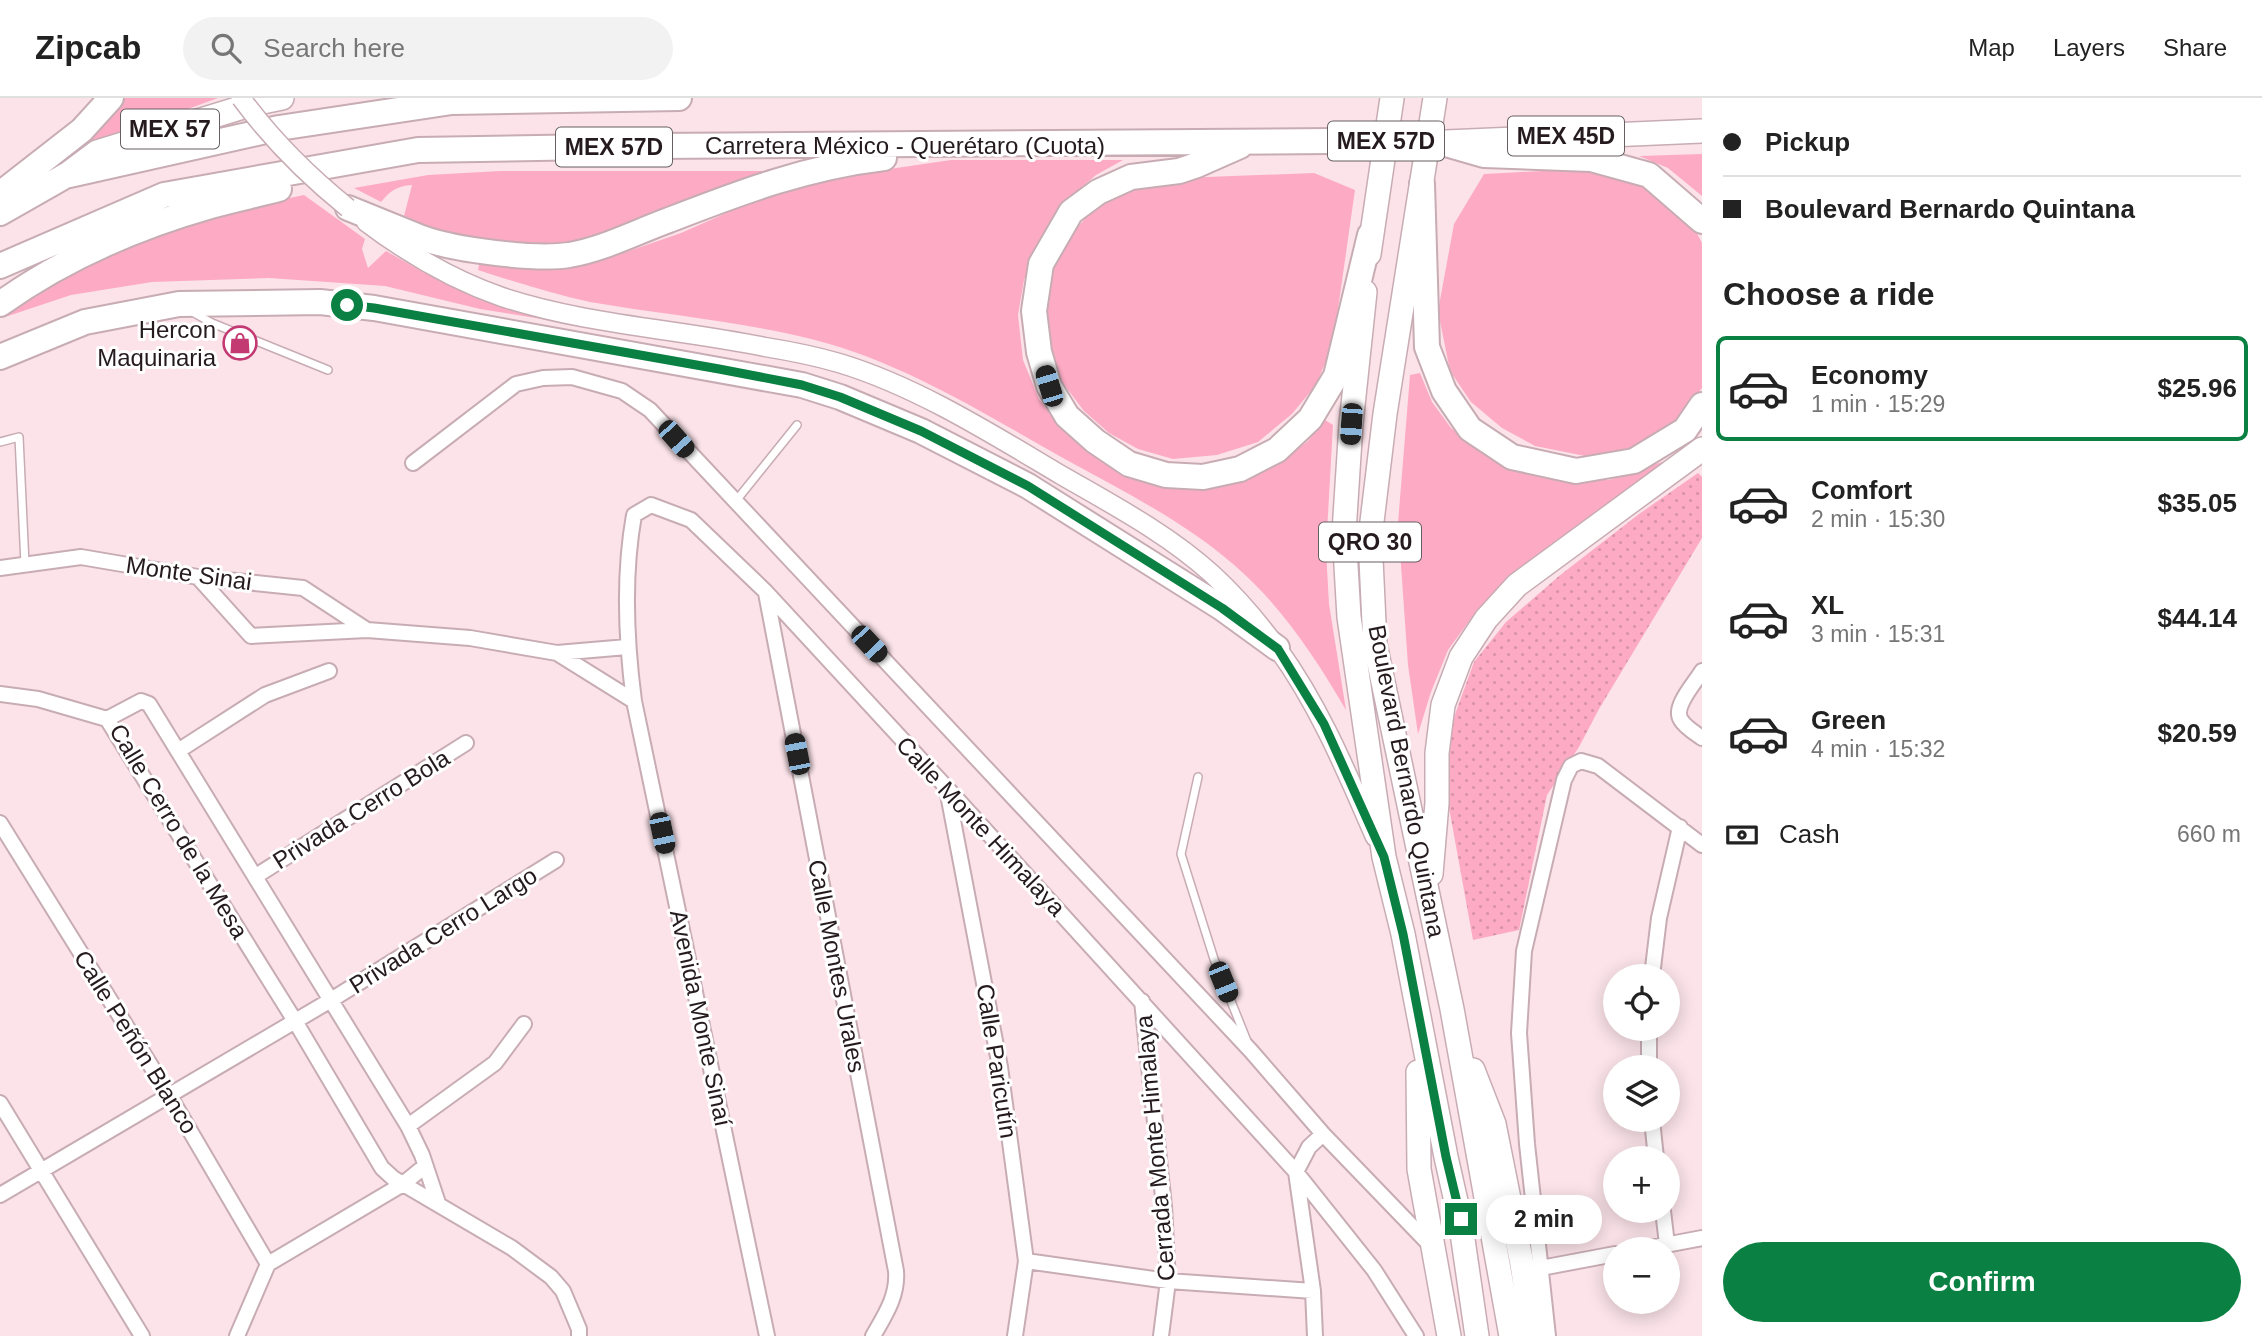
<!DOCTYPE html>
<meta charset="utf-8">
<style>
:root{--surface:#fff;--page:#f2f2f2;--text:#222;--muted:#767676;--line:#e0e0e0;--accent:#0b8043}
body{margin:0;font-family:Helvetica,sans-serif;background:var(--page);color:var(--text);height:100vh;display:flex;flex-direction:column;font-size:26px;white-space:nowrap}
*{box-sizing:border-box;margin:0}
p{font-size:23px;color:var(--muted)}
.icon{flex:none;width:38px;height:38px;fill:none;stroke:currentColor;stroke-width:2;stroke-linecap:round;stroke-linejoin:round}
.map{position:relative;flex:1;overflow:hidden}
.side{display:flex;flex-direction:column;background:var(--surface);width:560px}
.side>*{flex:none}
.guide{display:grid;align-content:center;height:154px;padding:0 21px;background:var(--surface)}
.fabs{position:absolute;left:1603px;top:866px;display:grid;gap:14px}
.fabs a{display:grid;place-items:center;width:77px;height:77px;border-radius:50%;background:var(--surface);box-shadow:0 4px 18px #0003;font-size:35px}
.end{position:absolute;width:32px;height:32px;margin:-16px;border:9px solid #0b8043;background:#fff;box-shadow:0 0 0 4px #fff}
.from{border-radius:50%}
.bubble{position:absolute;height:49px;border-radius:24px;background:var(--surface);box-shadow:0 4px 18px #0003;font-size:23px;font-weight:800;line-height:49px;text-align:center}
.car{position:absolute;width:21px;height:42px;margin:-21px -10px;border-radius:9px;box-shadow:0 0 5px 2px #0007;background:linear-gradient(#222 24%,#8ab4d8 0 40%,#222 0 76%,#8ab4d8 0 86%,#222 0)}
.guide b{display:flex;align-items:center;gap:24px;height:66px;font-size:26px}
.guide b+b{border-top:2px solid var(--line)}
.guide i{width:18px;height:18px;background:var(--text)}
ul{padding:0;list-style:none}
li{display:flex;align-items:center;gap:21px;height:105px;margin:0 14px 10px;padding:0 7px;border:4px solid transparent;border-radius:10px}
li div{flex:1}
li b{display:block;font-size:26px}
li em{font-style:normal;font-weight:800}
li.active{border-color:var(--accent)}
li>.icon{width:63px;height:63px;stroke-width:1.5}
h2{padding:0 21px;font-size:32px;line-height:84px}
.pay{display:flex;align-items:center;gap:18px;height:77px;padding:0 21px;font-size:26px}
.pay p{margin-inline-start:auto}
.button{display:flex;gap:14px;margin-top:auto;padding:14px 21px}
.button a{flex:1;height:80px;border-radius:42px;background:var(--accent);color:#fff;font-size:28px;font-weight:800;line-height:80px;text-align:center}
header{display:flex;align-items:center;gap:42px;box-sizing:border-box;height:98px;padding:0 35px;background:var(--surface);border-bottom:2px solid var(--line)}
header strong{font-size:33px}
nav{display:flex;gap:38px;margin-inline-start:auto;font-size:24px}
.search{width:490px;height:63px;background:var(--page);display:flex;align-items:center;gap:18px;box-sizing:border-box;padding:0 24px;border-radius:38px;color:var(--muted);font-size:26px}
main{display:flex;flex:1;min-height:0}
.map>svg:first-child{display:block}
</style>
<header>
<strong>Zipcab</strong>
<div class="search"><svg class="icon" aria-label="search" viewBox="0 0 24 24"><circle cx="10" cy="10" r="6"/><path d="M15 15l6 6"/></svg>Search here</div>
<nav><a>Map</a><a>Layers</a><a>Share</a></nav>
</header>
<main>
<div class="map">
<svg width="1702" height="1238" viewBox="0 0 1702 1238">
<defs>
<pattern id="park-dots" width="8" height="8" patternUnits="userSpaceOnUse" patternTransform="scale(1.75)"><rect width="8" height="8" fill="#fdabc4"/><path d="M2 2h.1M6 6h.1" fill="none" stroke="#d993a8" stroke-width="1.8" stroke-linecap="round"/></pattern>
</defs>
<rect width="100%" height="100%" fill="#fbe3e9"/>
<path fill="#fdabc4" d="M118,0H218L73,53Z
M1702,56V98L1668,70L1639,58Z
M951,62H1123L1096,77L1070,99L1052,123L1036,152L1024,182L1018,217L1023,262L1039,301L1057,325L1090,354L1128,377L1283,362L1308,343L1325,322L1333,327L1326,452L1329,506L1346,612C1315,559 1280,506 1233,466C1182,422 1121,392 1063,360C983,315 904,265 815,242C741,223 665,217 590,204C553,196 515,184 478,172L480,163L545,169L603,162L681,135L758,101L821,81Z
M1560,72L1615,76L1660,98L1691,124L1702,145V290L1675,324L1631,350L1585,358L1535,348L1502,330L1471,304L1450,273L1438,213L1454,126L1484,76Z
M500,73H783C737,89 692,106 647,123C627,130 607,140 587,145C537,156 448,140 404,118L412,87C397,88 390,93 381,104L354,90L428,77Z
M1314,75L1355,92L1333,246L1316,287L1292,316L1258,344L1217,357L1173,361L1138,351L1109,335L1084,313L1062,284L1049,248L1044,214L1049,179L1064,146L1087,118L1115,96L1154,81Z
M304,97L365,141L362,151L368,170L386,153L423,174L469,194L591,229L480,211L385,188L269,180L152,184L71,197L2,220C59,177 123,141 193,122C230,112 267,105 304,97Z
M1420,275L1432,304L1451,330L1479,350L1566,382H1609L1665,363L1504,485L1475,515L1448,552L1431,594L1418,636L1408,567L1398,425L1410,277Z"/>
<path fill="url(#park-dots)" d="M1698,375L1702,379V440L1599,611L1579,649L1547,697L1519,832L1473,842L1446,693L1453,622L1474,564L1506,524L1559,478L1639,416Z"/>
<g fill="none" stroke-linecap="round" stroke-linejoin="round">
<defs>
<path id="service" d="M194,215L212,225L328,272
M0,344L19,339L25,466
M735,404L797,327
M1198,679L1181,756L1214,861L1247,943"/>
<path id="minor" d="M413,365L516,286L543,280L572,279L622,293L650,312L1251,953L1323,1036L1431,1148
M0,470L81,459L198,479L303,490L367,532
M198,479L251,538L367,532L470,540L557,555L627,549
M766,495L896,1173C898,1198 885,1217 873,1238
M557,555L634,603
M1702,573C1695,585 1672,609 1681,622C1685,629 1695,635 1702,640
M0,596L38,601L107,621
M107,621L295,923L382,1070L393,1080L512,1150L551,1179L563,1193L579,1231V1238
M107,621L141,603L149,606L408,1028L422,1057L438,1105
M178,653L265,597L329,573
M947,691L1000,969L1026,1163L1015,1238
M0,725L169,997L268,1166
M256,778L466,645
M1652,878L1659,820L1680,729
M1142,903L1164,1108L1168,1183L1161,1238
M1649,931V970
M0,1005L142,1238
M1652,1022L1656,1060
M408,1028L495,965L524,926
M0,1097L331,902L556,762
M1663,1113L1667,1146
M1639,1152L1702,1140
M1026,1163L1168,1183L1313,1193
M1541,1170L1615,1156
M237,1238L268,1166L403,1086L425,1068
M767,1238L634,603C626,542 623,478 634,417L651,407L691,422L765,493L946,689L1296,1074L1374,1172L1416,1238
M1315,1238L1313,1193L1296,1074L1309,1049L1323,1036
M1548,1238L1527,1046L1519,935L1524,853L1564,682L1571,668L1581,663L1598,668L1702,747"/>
<path id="tertiary" d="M366,124C407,155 453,182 502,199C587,227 678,231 765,249C790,253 815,258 839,265C916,288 992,336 1061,377C1113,407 1168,436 1212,476C1236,498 1259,525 1278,551C1320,609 1347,675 1375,739"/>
<path id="trunk" d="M1435,0L1385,316L1370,440L1375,546L1452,911L1511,1238
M1446,44L1702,33
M65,78L97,54L253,6L282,0
M1369,156L1392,0
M1365,194L1351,326L1344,434L1349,519L1384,759L1403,836L1446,1059L1460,1121L1477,1238
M1431,776L1437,705V655L1443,607L1461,559L1486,521L1517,487L1702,351
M1473,972L1494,1026L1522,1166L1533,1238
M1418,974L1419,1071L1449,1238"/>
<path id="motorway" d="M1439,44L1484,57L1591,61L1649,77L1702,123
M1240,48L1197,67L1179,73L1131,79L1098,94L1071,114L1041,166L1034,213L1039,254L1049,288L1067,318L1095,343L1129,366L1166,377L1203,379L1240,371L1277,352L1310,321L1336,278L1370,137
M1422,86L1427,249L1444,293L1470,331L1512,359L1576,373L1634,363L1685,332L1702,307
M0,96L82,32L111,0
M348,110C373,120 397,130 422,140C455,152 534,162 569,157C604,151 636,134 669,122C741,94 807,69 884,60
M0,115L65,78L279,30L452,4L679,0
M0,168L164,97L418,52L652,48L1333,43
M0,206C63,161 137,129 211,108C233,102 256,97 279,91
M0,259L85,224L179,206L320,204L374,210L802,287L840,299L921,333L1028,388L1222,510L1277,550"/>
</defs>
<use href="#service" stroke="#c8acb4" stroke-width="10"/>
<use href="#minor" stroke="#c8acb4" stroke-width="18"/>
<use href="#tertiary" stroke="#c8acb4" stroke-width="21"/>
<use href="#trunk" stroke="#c8acb4" stroke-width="26"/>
<use href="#motorway" stroke="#c8acb4" stroke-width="28"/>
<use href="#service" stroke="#fff" stroke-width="7"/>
<use href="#minor" stroke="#fff" stroke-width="14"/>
<use href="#tertiary" stroke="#fff" stroke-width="18"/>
<use href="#trunk" stroke="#fff" stroke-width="23"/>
<use href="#motorway" stroke="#fff" stroke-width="24"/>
<defs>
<path id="tertiary-bridge" d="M241,0C272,42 307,77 348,110"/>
<path id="motorway-bridge" d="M1333,43L1439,44"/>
</defs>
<use href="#tertiary-bridge" stroke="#c8acb4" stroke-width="21" stroke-linecap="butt"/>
<use href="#motorway-bridge" stroke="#c8acb4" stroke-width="28" stroke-linecap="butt"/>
<use href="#tertiary-bridge" stroke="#fff" stroke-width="18"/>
<use href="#motorway-bridge" stroke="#fff" stroke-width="24"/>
</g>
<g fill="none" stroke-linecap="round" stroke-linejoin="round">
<path stroke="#0b8043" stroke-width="9" d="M347,207L374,210L719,271L802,287L840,299L921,333L1028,388L1222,510L1278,551L1324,626L1384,759L1403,836L1446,1059L1461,1121"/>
</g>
<defs>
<symbol id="shop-ring" viewBox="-11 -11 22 22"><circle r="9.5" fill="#fff" stroke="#c33971" stroke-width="1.5"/><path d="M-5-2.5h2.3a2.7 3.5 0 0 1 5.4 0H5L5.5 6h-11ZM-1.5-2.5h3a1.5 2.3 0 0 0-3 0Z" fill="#c33971"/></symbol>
</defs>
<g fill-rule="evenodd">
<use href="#shop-ring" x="221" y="226" width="38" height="38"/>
</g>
<g text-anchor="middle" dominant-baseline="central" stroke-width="6" stroke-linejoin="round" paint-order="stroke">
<g fill="#fff" stroke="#665f62" stroke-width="2">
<rect x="121" y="11.5" width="98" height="39" rx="5"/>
<rect x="1508" y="18.5" width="116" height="39" rx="5"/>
<rect x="1328" y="23.5" width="116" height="39" rx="5"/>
<rect x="556" y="29.5" width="116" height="39" rx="5"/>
<rect x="1319" y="424.5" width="102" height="39" rx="5"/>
</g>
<g font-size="23" font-weight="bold" fill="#251b1e">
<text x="170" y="31">MEX 57</text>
<text x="1566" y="38">MEX 45D</text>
<text x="1386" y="43">MEX 57D</text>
<text x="614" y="49">MEX 57D</text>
<text x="1370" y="444">QRO 30</text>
</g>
<g font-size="24" fill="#251b1e" stroke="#fff">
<text x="905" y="47">Carretera México - Querétaro (Cuota)</text>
<text transform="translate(189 475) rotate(8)">Monte Sinai</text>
<text transform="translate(1407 683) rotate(79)">Boulevard Bernardo Quintana</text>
<text transform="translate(361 711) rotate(-32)">Privada Cerro Bola</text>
<text transform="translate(981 728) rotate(47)">Calle Monte Himalaya</text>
<text transform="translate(179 733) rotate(59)">Calle Cerro de la Mesa</text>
<text transform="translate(443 832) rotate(-32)">Privada Cerro Largo</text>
<text transform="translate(837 868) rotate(79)">Calle Montes Urales</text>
<text transform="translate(701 920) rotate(78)">Avenida Monte Sinaí</text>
<text transform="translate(136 944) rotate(58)">Calle Peñón Blanco</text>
<text transform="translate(997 963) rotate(81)">Calle Paricutín</text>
<text transform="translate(1155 1050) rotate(-95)">Cerrada Monte Himalaya</text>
</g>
<g font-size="24" fill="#251b1e" stroke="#fff" text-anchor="end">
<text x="216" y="231">Hercon<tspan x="216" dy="28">Maquinaria</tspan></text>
</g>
</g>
</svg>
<div class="fabs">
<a><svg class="icon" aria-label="locate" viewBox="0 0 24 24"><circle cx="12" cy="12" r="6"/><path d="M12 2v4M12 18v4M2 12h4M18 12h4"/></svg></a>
<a><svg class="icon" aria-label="layers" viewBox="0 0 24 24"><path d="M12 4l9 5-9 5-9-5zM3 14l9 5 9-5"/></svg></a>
<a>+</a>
<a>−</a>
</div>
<i class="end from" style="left:347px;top:207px"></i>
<i class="end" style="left:1461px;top:1121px"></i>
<div class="bubble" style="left:1486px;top:1097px;width:116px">2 min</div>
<i class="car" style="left:1049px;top:288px;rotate:343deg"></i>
<i class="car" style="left:1351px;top:326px;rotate:184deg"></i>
<i class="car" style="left:676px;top:341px;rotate:138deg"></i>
<i class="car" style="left:869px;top:546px;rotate:137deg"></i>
<i class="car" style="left:797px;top:656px;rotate:349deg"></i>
<i class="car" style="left:662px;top:735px;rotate:168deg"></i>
<i class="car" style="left:1223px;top:884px;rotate:158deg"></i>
</div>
<section class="side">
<div class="guide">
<b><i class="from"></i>Pickup</b>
<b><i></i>Boulevard Bernardo Quintana</b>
</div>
<h2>Choose a ride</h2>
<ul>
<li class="active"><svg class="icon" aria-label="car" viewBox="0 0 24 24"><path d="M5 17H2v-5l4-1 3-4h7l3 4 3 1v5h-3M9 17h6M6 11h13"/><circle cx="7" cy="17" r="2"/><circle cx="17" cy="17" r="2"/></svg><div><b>Economy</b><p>1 min · 15:29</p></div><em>$25.96</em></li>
<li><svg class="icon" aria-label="car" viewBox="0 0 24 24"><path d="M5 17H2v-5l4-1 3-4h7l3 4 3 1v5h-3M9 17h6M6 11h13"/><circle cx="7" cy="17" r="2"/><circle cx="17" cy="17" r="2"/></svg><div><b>Comfort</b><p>2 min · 15:30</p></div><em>$35.05</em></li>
<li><svg class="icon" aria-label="car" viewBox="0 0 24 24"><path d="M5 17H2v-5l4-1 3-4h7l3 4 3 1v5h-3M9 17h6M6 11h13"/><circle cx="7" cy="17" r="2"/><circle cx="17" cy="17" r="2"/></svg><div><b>XL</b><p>3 min · 15:31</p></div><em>$44.14</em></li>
<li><svg class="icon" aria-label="car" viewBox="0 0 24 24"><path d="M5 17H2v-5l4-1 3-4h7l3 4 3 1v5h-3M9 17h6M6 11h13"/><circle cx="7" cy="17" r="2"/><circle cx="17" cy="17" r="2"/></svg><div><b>Green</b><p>4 min · 15:32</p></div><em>$20.59</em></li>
</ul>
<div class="pay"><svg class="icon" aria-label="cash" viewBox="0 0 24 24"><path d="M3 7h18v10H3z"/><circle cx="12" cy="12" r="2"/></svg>Cash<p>660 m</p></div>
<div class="button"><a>Confirm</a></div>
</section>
</main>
